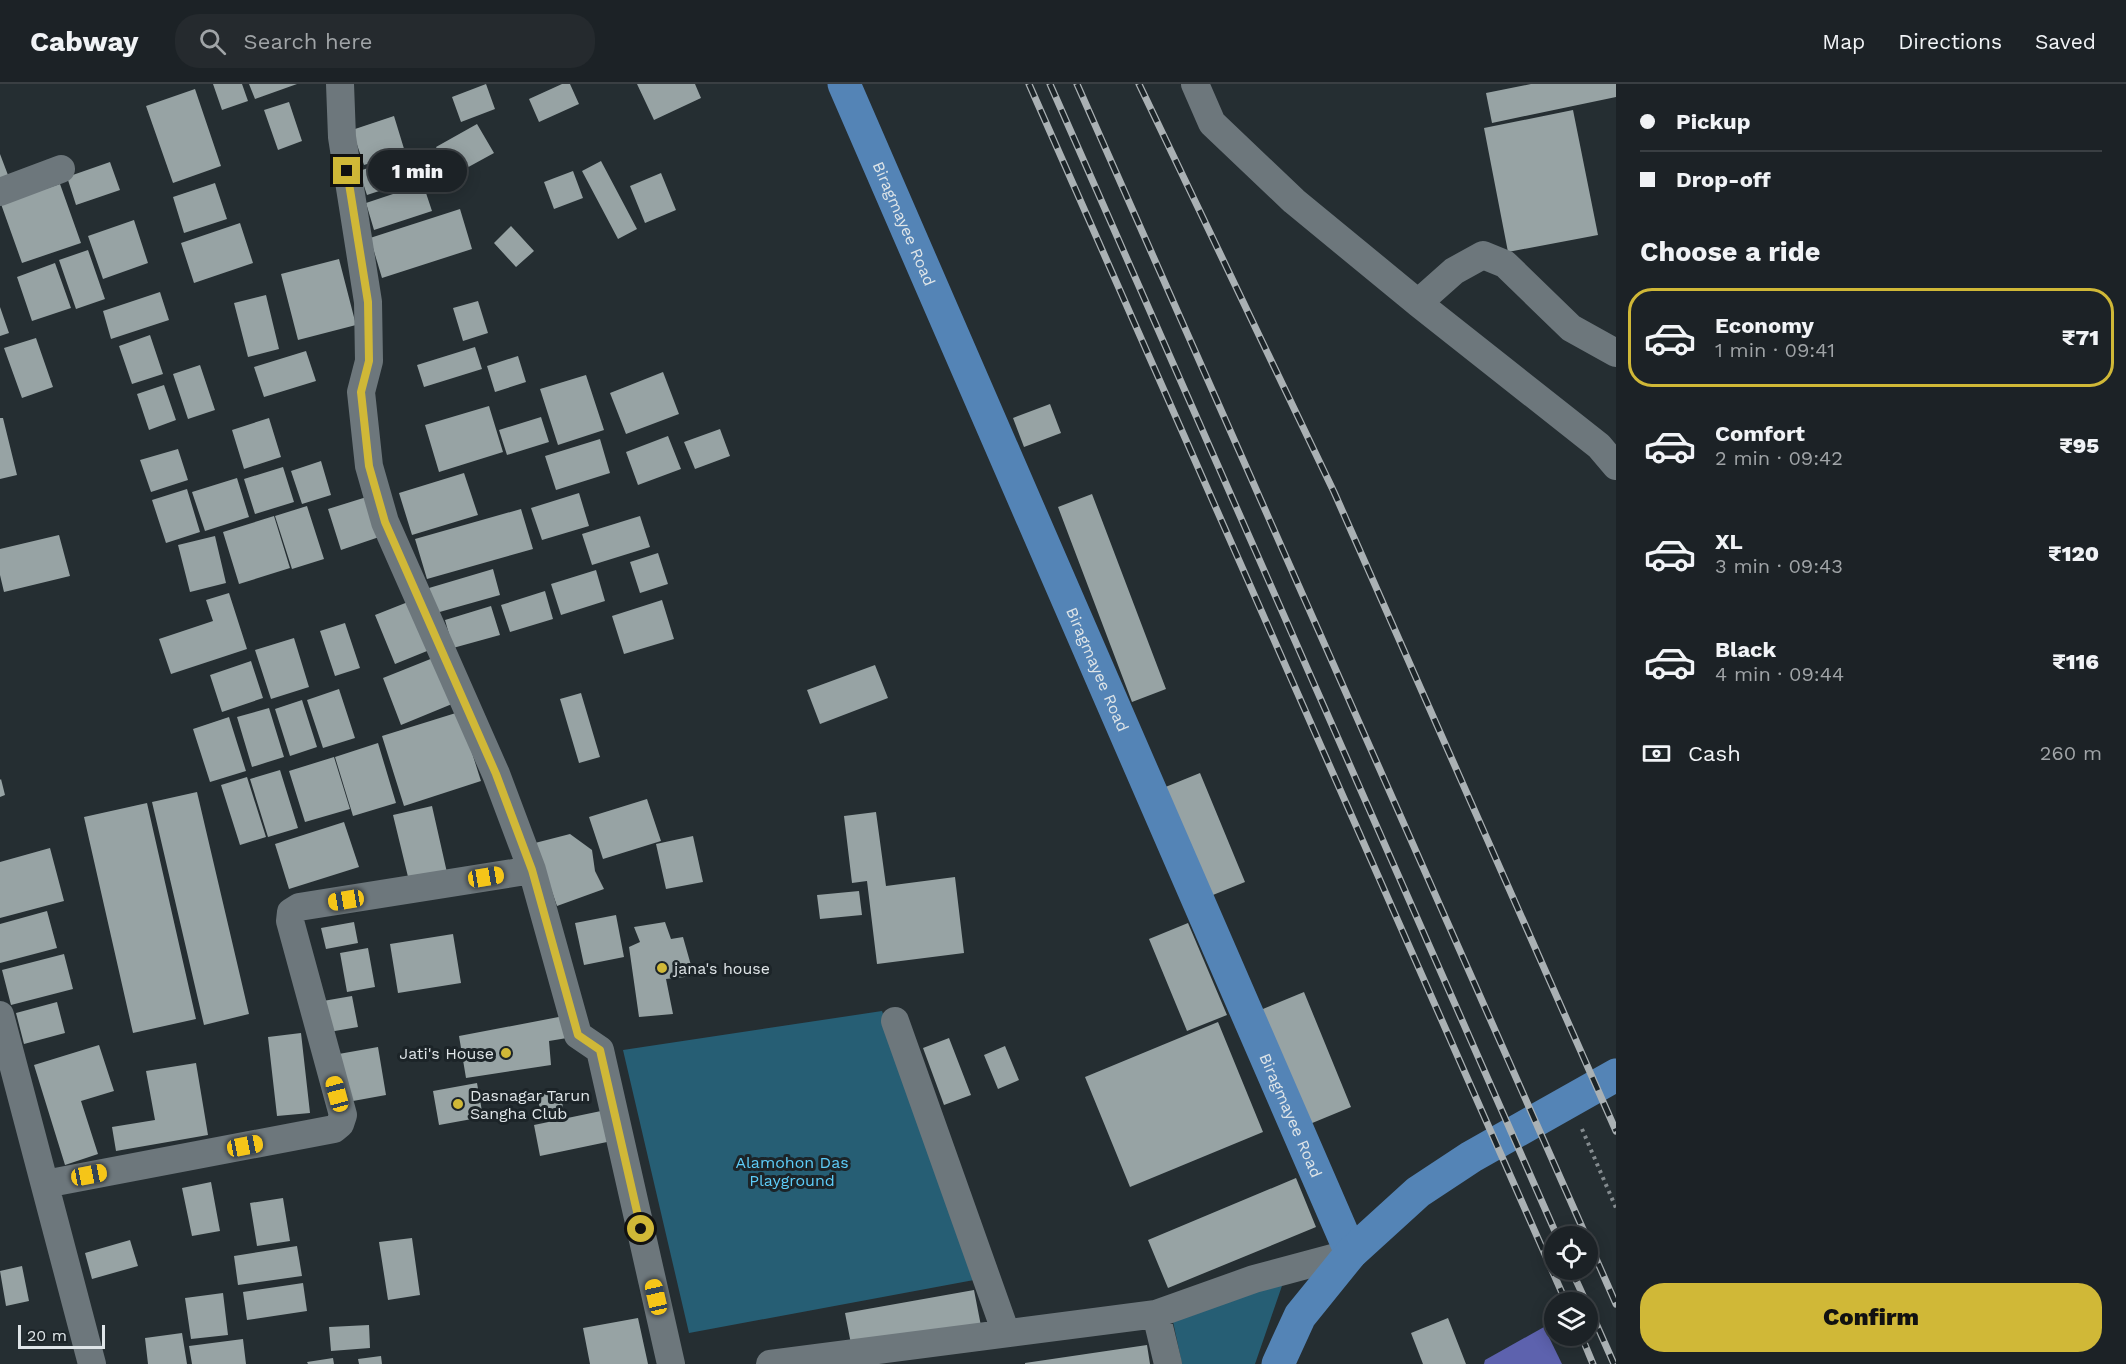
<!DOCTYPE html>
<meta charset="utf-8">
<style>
:root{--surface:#1c2226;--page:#252a2e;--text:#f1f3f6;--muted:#a0a4a7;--line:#3a3f43;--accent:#d0b837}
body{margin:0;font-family:"Work Sans",sans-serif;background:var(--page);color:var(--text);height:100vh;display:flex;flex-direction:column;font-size:22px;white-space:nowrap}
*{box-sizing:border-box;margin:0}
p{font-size:20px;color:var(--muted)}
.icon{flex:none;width:33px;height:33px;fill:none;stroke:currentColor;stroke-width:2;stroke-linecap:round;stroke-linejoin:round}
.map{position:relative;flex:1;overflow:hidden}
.panel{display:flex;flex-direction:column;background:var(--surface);width:510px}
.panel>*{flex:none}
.guide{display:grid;align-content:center;height:132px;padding:0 24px;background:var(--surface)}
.buttons{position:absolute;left:1544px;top:1142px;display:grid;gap:12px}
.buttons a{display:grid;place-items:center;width:54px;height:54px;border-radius:50%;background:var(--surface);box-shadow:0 3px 15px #0003,0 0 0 2px var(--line);font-size:30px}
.scale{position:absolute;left:18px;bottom:15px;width:87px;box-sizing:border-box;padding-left:6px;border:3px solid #dfe5e8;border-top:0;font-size:16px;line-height:21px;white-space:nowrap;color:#dfe5e8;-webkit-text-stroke:4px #1c2428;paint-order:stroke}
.end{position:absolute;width:27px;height:27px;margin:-14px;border:8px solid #d0b837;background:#111;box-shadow:0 0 0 3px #111}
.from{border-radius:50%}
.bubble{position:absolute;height:42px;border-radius:21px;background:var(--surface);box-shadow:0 3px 15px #0003,0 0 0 2px var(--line);font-size:20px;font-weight:800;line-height:42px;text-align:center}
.car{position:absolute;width:18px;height:36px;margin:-18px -9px;border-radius:8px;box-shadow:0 0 4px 2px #0007;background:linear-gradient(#f5c518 24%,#345 0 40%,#f5c518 0 76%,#345 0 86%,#f5c518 0)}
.guide b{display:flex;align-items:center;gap:21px;height:57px;font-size:22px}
.guide b+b{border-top:2px solid var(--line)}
.guide i{width:15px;height:15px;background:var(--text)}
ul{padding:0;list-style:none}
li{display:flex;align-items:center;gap:18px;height:99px;margin:0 12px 9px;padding:0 12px;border:3px solid transparent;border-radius:24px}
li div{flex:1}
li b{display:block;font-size:22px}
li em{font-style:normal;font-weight:800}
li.on{border-color:var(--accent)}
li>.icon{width:54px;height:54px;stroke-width:1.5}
h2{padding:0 24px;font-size:27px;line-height:72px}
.pay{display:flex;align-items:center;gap:15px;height:66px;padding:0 24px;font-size:22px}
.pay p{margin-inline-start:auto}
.action{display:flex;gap:12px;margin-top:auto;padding:12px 24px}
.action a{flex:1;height:69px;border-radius:24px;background:var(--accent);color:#111;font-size:24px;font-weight:800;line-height:69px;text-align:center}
header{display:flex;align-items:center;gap:36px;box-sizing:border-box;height:84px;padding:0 30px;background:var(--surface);border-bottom:2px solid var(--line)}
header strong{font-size:28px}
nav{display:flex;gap:33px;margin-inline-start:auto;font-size:21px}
.search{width:420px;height:54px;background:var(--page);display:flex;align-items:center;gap:15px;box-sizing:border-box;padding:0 21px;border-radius:24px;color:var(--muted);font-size:22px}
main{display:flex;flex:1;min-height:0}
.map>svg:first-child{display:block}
</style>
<header>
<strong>Cabway</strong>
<div class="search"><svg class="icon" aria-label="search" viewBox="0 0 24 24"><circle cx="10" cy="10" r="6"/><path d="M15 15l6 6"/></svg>Search here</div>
<nav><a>Map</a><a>Directions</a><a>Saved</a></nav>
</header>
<main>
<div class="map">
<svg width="1616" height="1280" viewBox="0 0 1616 1280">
<rect width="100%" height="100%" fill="#252e32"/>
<path fill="#265e74" d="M882,927L974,1196L689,1249L623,966Z
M1284,1196L1255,1280H1182L1172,1233Z"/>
<path fill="#5d62ae" d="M1544,1243L1562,1280H1484L1485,1276Z"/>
<path fill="#97a3a4" d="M213,0H242L248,17L222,26Z
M249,0H297L255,15Z
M486,0L495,25L461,38L452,13Z
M562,0H570L579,20L539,38L529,15Z
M637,0H695L701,14L654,36Z
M1531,0H1616V13L1492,39L1486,9Z
M195,5L221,82L173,99L146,22Z
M289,18L302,57L278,66L264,26Z
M1573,26L1598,151L1508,168L1484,44Z
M394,32L405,68L364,81L352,46Z
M477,40L494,69L452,92L436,63Z
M417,68L425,92L367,111L359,87Z
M0,70L11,99L0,103Z
M601,77L637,145L618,155L582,87Z
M110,78L120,106L76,121L67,93Z
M573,87L583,114L554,125L544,98Z
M661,89L676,126L645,139L630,102Z
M215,99L227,135L184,149L173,113Z
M60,100L81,159L22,179L1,120Z
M423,100L432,127L374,146L366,119Z
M460,125L472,165L382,194L370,154Z
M134,136L148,179L103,195L88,152Z
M240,139L253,179L194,199L181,159Z
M511,142L534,167L516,183L494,159Z
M88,166L105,215L76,225L59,176Z
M339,175L356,241L298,256L281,190Z
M55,179L71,224L32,237L17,193Z
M160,208L169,236L111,255L103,227Z
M266,211L279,265L248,273L234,219Z
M478,217L488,249L463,257L453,224Z
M0,223L9,249L0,252Z
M150,251L163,290L132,300L119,262Z
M36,254L53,303L22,314L4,264Z
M475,263L482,285L424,303L417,281Z
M306,267L316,297L264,313L254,283Z
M518,272L526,298L495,308L487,282Z
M200,281L215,326L188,335L173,290Z
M663,288L679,330L626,350L610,309Z
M586,291L604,346L558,361L540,305Z
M164,301L176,336L149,346L137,310Z
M1050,320L1061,349L1024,363L1013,334Z
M489,322L503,368L439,388L425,341Z
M541,333L549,358L507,371L499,346Z
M0,334H3L17,391L0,395Z
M269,334L281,373L244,385L232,346Z
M720,345L730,372L695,385L684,358Z
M668,352L681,385L638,401L626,368Z
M600,355L610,389L556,406L545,372Z
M178,365L188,396L151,408L140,376Z
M321,377L331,411L302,420L291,387Z
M283,383L294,418L255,430L244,395Z
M464,389L478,431L412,451L399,409Z
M237,394L249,433L205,447L192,408Z
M187,405L200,448L166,459L152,416Z
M579,409L589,442L542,456L531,424Z
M1092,410L1166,605L1132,618L1058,423Z
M373,411L385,451L341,466L328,425Z
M307,422L324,475L292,485L275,432Z
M521,425L533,465L427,495L415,455Z
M274,432L290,484L239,500L223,448Z
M640,432L650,463L592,481L582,450Z
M59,451L70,492L4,508L0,491V465Z
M215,452L226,499L190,508L178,461Z
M658,469L668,500L640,509L630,478Z
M493,485L500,511L436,529L429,504Z
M596,486L605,517L561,531L551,500Z
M545,507L553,535L510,548L501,521Z
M229,509L247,565L171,590L159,555L213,537L206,516Z
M413,516L432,565L395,580L375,531Z
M662,516L674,555L624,570L612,532Z
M491,522L500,551L453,564L445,536Z
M345,539L360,584L335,592L320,547Z
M294,554L309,603L271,615L255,566Z
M433,574L452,620L401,641L383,594Z
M251,577L263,614L222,628L210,591Z
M875,581L888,614L820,640L807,606Z
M339,605L355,654L323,664L307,616Z
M581,609L600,673L579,679L560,615Z
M302,616L317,663L290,672L275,625Z
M269,624L284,673L252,683L237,633Z
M459,628L481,697L404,722L382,652Z
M229,633L246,687L210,698L193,645Z
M378,659L396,719L353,732L335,673Z
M334,673L350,725L305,738L289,687Z
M280,686L298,744L268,753L250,695Z
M1200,689L1245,798L1208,813L1163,704Z
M247,693L266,753L240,761L221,701Z
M1,695L5,711L0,713V696Z
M197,708L249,930L204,941L152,718Z
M647,715L661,757L603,775L589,733Z
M147,719L196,935L133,949L84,733Z
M432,722L448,793L410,801L393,731Z
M876,728L886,802L955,793L964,869L877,880L867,797L852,799L844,732Z
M344,738L359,783L289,805L275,760Z
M570,750L592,766L595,787L604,805L557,822L535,759Z
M693,752L703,798L666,805L656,760Z
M50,764L64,817L0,834V778Z
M859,807L862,831L820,835L817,811Z
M47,827L57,864L0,879V840Z
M616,831L624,873L584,881L575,839Z
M354,838L358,859L326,865L321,844Z
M665,838L671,855L683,853L694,892L666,895L673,930L639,933L629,863L640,858L634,843Z
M1188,839L1227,931L1187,947L1149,855Z
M453,850L461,899L398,909L390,860Z
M368,864L375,903L347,908L340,869Z
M64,870L73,905L11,921L2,886Z
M1304,908L1351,1023L1305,1042L1258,927Z
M352,912L358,943L329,948L323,917Z
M57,918L65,949L24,960L16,929Z
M569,931L573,953L549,957L551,981L466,994L459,952Z
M1218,938L1263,1048L1130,1103L1085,993Z
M301,949L310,1029L277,1032L268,953Z
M949,954L971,1011L944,1021L923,964Z
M99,961L114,1007L81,1017L98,1070L65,1081L34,981Z
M1005,962L1019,996L998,1005L984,971Z
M378,963L386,1011L342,1019L333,971Z
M196,979L208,1051L116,1067L112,1043L155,1036L146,987Z
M477,999L483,1033L439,1041L433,1007Z
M560,1007L564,1029L542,1034L537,1011Z
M601,1027L607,1058L540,1072L534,1041Z
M1296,1094L1316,1143L1168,1204L1148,1156Z
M211,1098L220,1147L192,1152L182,1104Z
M283,1114L290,1157L257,1162L250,1119Z
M412,1154L420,1211L388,1216L379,1158Z
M130,1156L138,1182L92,1195L85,1169Z
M297,1162L302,1192L238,1201L234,1172Z
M22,1182L29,1217L6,1222L0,1187Z
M303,1199L307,1227L247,1236L243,1208Z
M974,1206L981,1242L852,1265L845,1229Z
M223,1209L228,1251L191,1255L185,1214Z
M638,1234L648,1280H590L583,1244Z
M1448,1234L1466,1280H1423L1411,1249Z
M369,1241L370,1264L331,1267L329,1243Z
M182,1249L187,1280H148L145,1254Z
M243,1255L246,1280H192L189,1262Z
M1147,1261L1150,1280H1025V1279Z
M381,1272L382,1280H359L358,1275Z
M333,1274L334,1280H308L307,1278Z"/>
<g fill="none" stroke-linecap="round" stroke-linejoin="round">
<path stroke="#848b8f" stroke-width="4" stroke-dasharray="3 4.5" stroke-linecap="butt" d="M1582,1045L1616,1124"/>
<path stroke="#6d777c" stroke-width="28" d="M340,0L342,53L368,218L369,277L361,308L369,382L385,438L496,690L532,786L578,951L600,966L671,1280
M1195,0L1212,39L1294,117L1418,219L1454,187L1483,171L1505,180L1571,244L1616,269
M0,108L61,85
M1418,219L1599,362L1616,382
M0,931L92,1280
M895,937L1006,1249
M45,1100L334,1045L340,1040L343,1031L290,837L291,828L299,823L532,786
M1156,1230L1254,1195L1351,1169
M770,1280L1156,1230L1168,1280"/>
<g stroke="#5484b6" stroke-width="33">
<path id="s1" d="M844,0L1351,1169"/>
<path d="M1278,1280L1300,1232L1351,1169L1418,1108L1471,1073L1616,991"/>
</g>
<defs>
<path id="rail" d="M1029,0L1566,1218
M1050,0L1557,1152
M1077,0L1586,1152
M1139,0L1334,408L1616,1047
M1587,1154L1616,1220
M1571,1185L1586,1218
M1587,1219L1614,1280
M1581,1251L1593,1280"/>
</defs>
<use href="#rail" stroke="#aab1b4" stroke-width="7"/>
<use href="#rail" stroke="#1c2428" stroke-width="4.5" stroke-dasharray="14" stroke-linecap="butt"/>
</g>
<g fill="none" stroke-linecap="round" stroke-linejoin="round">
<path stroke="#d0b837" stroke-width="8" d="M347,87L368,218L369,277L361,308L369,382L385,438L496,690L532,786L578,951L600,966L641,1145"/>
</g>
<g fill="#d0b837" stroke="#1c2428" stroke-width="2">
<circle cx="662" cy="884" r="6"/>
<circle cx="506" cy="969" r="6"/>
<circle cx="458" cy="1020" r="6"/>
</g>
<g text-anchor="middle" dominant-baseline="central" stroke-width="6" stroke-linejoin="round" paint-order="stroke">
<g font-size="16" fill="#dfe5e8" stroke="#1c2428">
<text stroke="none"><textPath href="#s1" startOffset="152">Biragmayee Road</textPath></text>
<text stroke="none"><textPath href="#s1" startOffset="638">Biragmayee Road</textPath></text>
<text stroke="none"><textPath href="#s1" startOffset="1124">Biragmayee Road</textPath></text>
</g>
<g font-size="16" fill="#dfe5e8" stroke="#1c2428" text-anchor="start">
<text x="674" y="884">jana's house</text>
<text x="494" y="969" text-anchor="end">Jati's House</text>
<text x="470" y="1011">Dasnagar Tarun<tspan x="470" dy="18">Sangha Club</tspan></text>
</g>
<g font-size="16" fill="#5ecdf9" stroke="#1c2428">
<text x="792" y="1078">Alamohon Das<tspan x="792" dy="18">Playground</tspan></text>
</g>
</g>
</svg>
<div class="buttons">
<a><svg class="icon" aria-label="locate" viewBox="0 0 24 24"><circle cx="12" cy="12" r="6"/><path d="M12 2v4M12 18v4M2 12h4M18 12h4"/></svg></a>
<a><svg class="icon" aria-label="layers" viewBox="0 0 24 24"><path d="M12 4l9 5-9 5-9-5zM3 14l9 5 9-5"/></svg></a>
</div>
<div class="scale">20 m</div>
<i class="end from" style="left:641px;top:1145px"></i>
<i class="end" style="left:347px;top:87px"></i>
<div class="bubble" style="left:368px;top:66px;width:99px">1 min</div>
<i class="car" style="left:486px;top:793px;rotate:81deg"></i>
<i class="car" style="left:346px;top:816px;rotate:261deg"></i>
<i class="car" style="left:337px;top:1010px;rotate:345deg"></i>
<i class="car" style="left:245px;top:1062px;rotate:79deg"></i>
<i class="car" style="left:89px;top:1091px;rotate:79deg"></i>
<i class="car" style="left:656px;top:1213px;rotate:347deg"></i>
</div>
<section class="panel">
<div class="guide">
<b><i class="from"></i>Pickup</b>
<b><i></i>Drop-off</b>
</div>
<h2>Choose a ride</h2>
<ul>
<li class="on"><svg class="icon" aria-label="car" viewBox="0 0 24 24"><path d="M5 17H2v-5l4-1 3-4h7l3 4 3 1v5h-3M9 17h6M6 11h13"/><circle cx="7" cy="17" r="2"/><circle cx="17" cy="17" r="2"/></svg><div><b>Economy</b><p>1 min · 09:41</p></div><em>₹71</em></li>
<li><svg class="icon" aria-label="car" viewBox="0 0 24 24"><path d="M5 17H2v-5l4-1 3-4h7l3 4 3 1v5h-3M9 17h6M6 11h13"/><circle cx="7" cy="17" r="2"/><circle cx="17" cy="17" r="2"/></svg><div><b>Comfort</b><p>2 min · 09:42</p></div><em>₹95</em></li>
<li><svg class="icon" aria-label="car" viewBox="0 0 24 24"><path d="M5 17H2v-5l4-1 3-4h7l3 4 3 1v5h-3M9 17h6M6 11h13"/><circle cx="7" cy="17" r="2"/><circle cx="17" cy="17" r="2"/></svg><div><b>XL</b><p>3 min · 09:43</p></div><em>₹120</em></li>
<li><svg class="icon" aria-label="car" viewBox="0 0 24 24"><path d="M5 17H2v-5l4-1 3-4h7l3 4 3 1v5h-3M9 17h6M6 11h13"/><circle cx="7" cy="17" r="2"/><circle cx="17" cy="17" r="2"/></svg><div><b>Black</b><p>4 min · 09:44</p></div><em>₹116</em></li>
</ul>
<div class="pay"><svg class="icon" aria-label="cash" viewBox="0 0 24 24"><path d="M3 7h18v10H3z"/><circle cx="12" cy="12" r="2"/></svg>Cash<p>260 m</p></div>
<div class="action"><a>Confirm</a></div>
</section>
</main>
